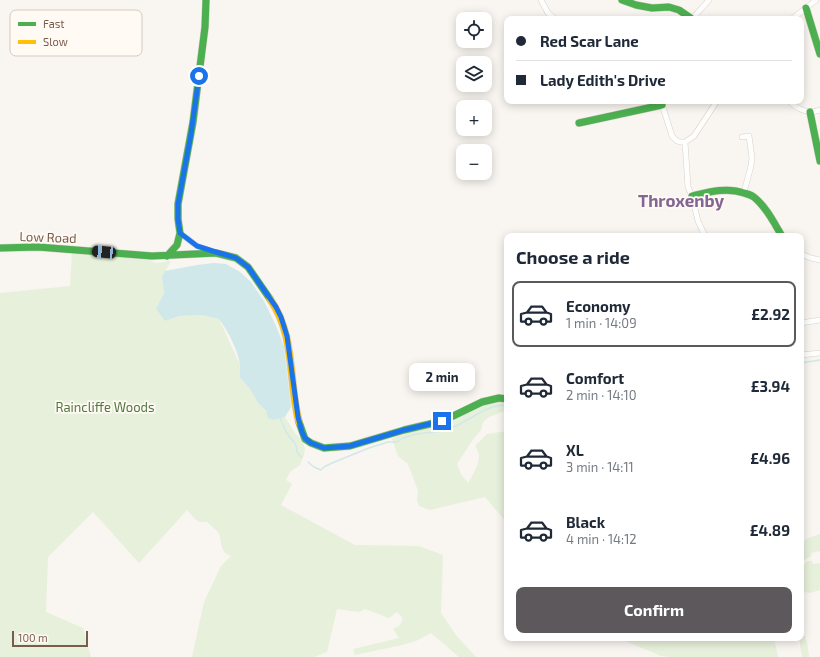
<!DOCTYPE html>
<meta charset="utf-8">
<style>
:root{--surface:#fff;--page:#f2f2f3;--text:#1f2937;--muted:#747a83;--line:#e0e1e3;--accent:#5c585b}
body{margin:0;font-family:"Exo 2",sans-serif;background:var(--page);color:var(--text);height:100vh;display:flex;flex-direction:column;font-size:15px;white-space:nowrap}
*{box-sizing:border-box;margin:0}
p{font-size:13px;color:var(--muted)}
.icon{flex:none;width:22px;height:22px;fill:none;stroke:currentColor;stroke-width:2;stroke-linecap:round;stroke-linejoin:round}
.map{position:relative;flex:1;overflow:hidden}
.panel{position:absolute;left:504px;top:233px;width:300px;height:408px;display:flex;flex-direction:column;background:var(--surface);border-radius:8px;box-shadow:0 2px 10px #0003}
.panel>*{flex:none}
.hud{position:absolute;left:504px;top:16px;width:300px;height:88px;border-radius:8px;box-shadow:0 2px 10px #0003;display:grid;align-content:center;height:88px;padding:0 12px;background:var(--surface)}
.fabs{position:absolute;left:456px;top:12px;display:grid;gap:8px}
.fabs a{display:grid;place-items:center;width:36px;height:36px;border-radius:8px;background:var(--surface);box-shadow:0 2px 10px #0003;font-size:20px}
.scale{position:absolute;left:12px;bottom:10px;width:76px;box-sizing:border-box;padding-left:4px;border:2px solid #7a5c4d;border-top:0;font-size:11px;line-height:14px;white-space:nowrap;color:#7a5c4d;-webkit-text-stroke:3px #fffaf3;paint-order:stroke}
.end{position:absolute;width:18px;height:18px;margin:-9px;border:5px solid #1a73e8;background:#fff;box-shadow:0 0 0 2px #fff}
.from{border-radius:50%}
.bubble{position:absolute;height:28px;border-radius:8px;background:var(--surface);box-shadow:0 2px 10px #0003;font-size:13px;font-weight:700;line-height:28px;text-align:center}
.car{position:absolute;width:12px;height:24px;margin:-12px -6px;border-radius:5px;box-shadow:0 0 3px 1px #0007;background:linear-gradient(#222 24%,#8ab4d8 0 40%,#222 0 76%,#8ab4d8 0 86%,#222 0)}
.hud b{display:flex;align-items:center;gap:14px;height:38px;font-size:15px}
.hud b+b{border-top:1px solid var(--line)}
.hud i{width:10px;height:10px;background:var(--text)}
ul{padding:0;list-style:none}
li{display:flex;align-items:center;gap:12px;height:66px;margin:0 8px 6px;padding:0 4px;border:2px solid transparent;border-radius:8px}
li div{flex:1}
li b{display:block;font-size:15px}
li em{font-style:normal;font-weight:700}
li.selected{border-color:var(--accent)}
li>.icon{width:36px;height:36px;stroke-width:1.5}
h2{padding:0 12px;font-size:18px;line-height:48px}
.action{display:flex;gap:8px;margin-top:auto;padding:8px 12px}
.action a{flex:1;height:46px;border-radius:8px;background:var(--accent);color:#fff;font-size:16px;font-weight:700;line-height:46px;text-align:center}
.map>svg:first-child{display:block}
</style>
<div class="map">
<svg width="820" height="657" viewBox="0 0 820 657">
<rect width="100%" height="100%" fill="#f9f5f0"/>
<path fill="#e7f0db" d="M72,252L132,256L149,260L156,263L171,261L162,277L164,293L156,309L165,321L180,316L202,315L219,319L240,365V378L250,389L258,403L274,420L285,417L295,433L303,442L305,449L304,455L300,465L290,472L286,480L292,484L281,505L355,545L419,546L443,555L441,613L456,635L476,657H459L431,633L416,641L402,645L355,655L353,649L399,638L393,629L400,625L403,618L397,612L389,618L365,609L359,612L337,609L327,652L314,657H192L204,602L221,566L231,556L225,553L222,548L219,533L207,522H199L195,519L187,510L139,563L93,512L48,557L46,612L83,628L91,657H0V293L70,286Z
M501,401H507V410L489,417L483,422L481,430L472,441L457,464L461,474L468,483C473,475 479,465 479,455C479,453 477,449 475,446L487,434L507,431V523L485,497L430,510L419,506L417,500L418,491L408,464L398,456L392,439L407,432L423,427L444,425L482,406Z
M820,534V551L811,553V556L801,562V542L809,538Z
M808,561H812L813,564L820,563V590L810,593L804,592C802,581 796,568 808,561Z
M801,635L805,636L806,640L807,641L809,657H802L799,638H801Z
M618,638H774L778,657H672L661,656Z"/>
<path fill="#d0e8ea" d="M214,263L226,264L240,272L251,282L264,301L276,326L284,346L291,407L285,417L274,420L268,418L266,411L258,403L250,389L240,378C240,374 240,369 240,365C238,350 228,331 219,319L202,315L180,316L165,321L156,309L164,293L162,277L165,271L197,265Z"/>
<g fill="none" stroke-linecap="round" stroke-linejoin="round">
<path stroke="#d0e8ea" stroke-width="1.5" d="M801,363L820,360
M280,418L286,432L296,445L297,452L301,457
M308,462L314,467L321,470L324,467L332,463L369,448L388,442H397L403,438L416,434L443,431L458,425L483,411L492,407L502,405L507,407"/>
<defs>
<path id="street" d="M541,0L548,13L555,19
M692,19L709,0
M792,19L816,0
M661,101L672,136L677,141L680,142H685L694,136L717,101
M789,101C797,109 808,114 820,110
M742,137L749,136L752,158L751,166L744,192
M685,142L688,187L692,196L698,221L705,236
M180,233L197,246L213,252
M801,254L811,258L820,260
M801,323L820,320
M801,355L820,353"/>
<path id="fast" d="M622,0L636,5L652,8L669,7L679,10L692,19
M806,8L820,54
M810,112L820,161
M579,123L662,105
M692,196C709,192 727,187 744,193C748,194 752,195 755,198C767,208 774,223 782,236
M0,248L38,247L152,256L216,253L236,258L248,267L270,299
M167,256L177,245L180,233L178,219V204L193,122L205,27L206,0
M299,422L305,439L311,443L324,448L350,446L404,430L434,423L449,418L482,402L499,398L507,399"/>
<path id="slow" d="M270,299C296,336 288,381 299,422"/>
</defs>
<use href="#street" stroke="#d7d1cb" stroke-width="6"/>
<use href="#fast" stroke="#d9d2cb" stroke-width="8"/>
<use href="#slow" stroke="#d9d2cb" stroke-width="8"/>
<use href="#street" stroke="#fefefd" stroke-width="5"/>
<use href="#fast" stroke="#4caf50" stroke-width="7"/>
<use href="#slow" stroke="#ffc107" stroke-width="7"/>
</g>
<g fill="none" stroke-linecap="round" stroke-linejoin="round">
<path stroke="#1a73e8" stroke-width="5" d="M199,76L191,134L178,204V219L180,233L197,246L216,252L230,256L236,258L248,267L276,307L281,317L287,336L298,417L302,432L305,438L311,443L324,448L350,446L404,430L442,421"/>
</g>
<g text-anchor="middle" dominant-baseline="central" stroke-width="3.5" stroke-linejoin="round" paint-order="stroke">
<g font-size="13" fill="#7a5c4d" stroke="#fffaf3">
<text transform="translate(48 237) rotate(2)">Low Road</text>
</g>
<g font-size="13" fill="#537a41" stroke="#fffaf3">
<text x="105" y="407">Raincliffe Woods</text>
</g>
<g font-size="17" font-weight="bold" fill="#846695" stroke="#fffaf3">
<text x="681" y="200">Throxenby</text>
</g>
</g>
<rect x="10" y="10" width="132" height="46" rx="6" fill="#fffaf3" stroke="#d7cbc1" stroke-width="1"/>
<rect x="18" y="22" width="18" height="4" fill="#4caf50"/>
<rect x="18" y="40" width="18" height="4" fill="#ffc107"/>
<g font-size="11" fill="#7a5c4d">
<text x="43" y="28">Fast</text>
<text x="43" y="46">Slow</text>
</g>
</svg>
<div class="fabs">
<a><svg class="icon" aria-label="locate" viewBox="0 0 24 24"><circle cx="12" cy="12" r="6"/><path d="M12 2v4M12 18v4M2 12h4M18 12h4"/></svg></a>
<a><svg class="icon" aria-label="layers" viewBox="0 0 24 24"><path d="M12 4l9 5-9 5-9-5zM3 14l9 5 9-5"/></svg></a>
<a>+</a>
<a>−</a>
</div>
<div class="scale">100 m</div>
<i class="end from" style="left:199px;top:76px"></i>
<i class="end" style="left:442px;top:421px"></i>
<div class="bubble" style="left:409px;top:363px;width:66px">2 min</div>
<i class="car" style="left:104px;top:252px;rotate:275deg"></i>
<div class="hud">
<b><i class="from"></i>Red Scar Lane</b>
<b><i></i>Lady Edith's Drive</b>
</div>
<section class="panel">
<h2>Choose a ride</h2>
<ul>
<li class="selected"><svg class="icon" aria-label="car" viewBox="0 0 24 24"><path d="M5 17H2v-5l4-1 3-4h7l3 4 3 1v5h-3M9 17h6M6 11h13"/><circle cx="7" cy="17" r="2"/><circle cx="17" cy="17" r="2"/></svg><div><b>Economy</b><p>1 min · 14:09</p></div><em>£2.92</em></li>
<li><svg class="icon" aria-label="car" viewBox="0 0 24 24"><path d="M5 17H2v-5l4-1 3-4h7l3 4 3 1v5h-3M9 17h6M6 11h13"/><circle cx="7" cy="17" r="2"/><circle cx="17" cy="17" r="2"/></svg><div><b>Comfort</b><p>2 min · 14:10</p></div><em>£3.94</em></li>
<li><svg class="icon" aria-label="car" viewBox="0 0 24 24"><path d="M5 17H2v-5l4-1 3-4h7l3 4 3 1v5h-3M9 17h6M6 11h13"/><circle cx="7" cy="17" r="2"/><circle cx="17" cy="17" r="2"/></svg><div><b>XL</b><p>3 min · 14:11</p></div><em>£4.96</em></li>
<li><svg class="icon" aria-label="car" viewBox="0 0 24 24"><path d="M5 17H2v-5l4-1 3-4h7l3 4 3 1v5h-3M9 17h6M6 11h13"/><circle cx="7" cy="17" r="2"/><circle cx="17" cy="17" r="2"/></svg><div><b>Black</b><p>4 min · 14:12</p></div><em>£4.89</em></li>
</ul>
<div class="action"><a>Confirm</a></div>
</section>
</div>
